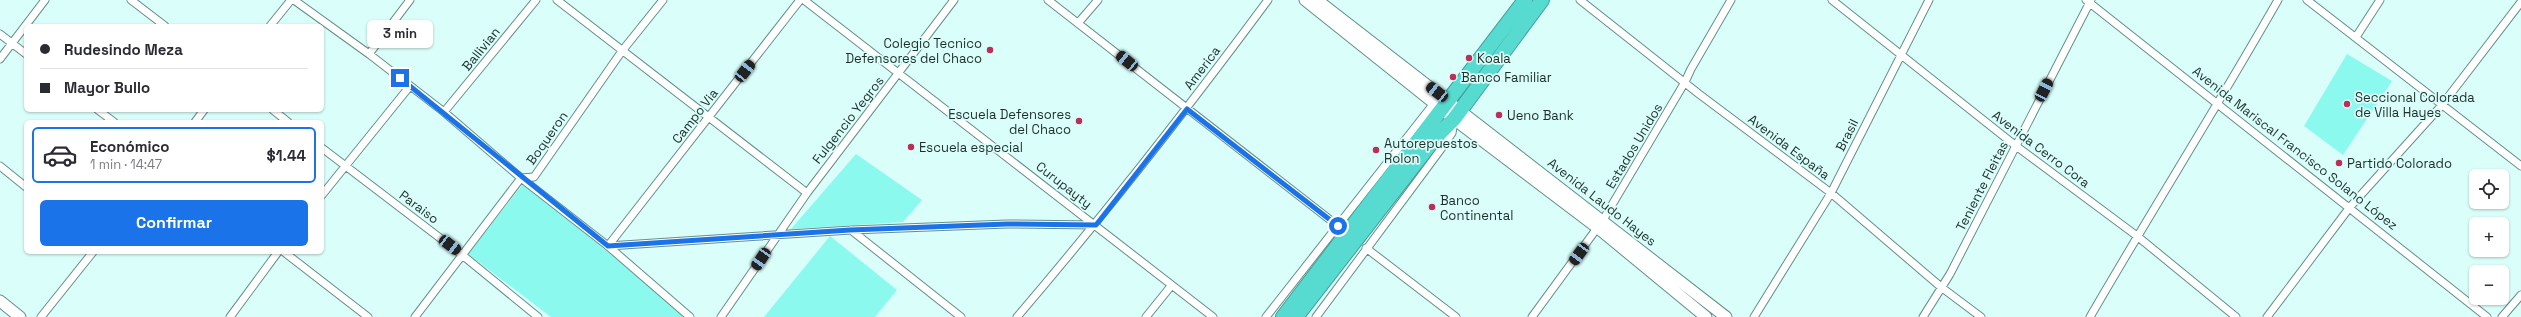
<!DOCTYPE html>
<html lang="es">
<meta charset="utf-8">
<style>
:root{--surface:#fff;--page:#f2f2f3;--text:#2b2b33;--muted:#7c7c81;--line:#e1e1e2;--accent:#1a73e8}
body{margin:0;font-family:"Space Grotesk",sans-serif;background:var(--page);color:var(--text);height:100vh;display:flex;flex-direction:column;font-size:15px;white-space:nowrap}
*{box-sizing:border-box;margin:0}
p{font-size:13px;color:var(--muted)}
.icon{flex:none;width:22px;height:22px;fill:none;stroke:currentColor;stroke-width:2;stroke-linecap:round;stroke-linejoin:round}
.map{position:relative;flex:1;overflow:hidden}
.drawer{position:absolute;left:24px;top:120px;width:300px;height:134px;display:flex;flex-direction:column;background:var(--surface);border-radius:6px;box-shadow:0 1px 3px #0004}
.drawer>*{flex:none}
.hud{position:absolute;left:24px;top:24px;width:300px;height:88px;border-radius:6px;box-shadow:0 1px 3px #0004;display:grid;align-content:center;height:88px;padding:0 16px;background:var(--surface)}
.fabs{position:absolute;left:2469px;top:169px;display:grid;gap:8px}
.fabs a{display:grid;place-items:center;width:40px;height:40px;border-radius:6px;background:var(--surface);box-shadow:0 1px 3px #0004;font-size:20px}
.end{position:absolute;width:18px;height:18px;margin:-9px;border:5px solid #1a73e8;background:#fff;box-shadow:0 0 0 2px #fff}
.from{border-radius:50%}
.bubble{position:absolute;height:28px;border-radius:6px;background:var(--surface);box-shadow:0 1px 3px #0004;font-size:13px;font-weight:800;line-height:28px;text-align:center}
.car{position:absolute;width:12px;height:24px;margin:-12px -6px;border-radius:5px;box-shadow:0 0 3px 1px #0007;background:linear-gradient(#222 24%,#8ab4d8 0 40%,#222 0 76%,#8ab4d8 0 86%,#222 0)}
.hud b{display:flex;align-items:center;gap:14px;height:38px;font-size:15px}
.hud b+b{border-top:1px solid var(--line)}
.hud i{width:10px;height:10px;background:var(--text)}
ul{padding:7px 0 0;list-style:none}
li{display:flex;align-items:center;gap:12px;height:56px;margin:0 8px 6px;padding:0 8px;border:2px solid transparent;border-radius:6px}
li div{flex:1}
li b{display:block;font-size:15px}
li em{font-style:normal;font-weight:800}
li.on{border-color:var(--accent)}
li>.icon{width:36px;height:36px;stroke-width:1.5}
.cta{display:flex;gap:8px;margin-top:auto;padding:8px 16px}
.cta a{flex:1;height:46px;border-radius:6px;background:var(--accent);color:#fff;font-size:16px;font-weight:800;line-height:46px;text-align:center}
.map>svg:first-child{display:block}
</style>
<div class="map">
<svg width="2521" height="317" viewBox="0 0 2521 317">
<rect width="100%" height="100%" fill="#dafef9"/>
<path fill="#8cf9ef" d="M2347,54L2392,81L2343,155L2304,126Z
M856,154L922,200L903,222L791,229Z
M523,184L689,317H551L468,254Z
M830,236L897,290L875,317H764Z"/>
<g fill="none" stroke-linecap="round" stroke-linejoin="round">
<defs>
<path id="street" d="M131,0L165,26
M294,0L369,54L444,112L521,178L608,246L690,317
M557,0L807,193
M804,0L1213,317
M1048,0L1338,226
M1580,0L1699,94L1831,193L1941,287L1981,317
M1832,0L2016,146L2137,236L2236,317
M2086,0L2487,317
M2307,0L2521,166
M1079,22L1098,0
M270,26L291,0
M0,34L26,54
M2356,37L2380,0
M369,54L410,0
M0,59L45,0
M98,110L114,122
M273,110L288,122
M444,112L536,0
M195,122L204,110
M322,148L461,254L538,317
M0,166L26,187
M322,195L410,86
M851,230L961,317
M608,246L851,230L1007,224L1096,225
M608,246L800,0
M1366,248L1456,317
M284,252L368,317
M41,317L93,252
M230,317L278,252
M415,317L521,178L534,177L622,51L663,0
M721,317L807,193L954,0
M1017,317C1105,214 1188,108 1268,0
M1146,317L1171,286
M1266,317L1435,102
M1316,317L1441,149L1452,133L1454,122
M1532,317L1603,220L1685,82L1691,69L1731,0
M1754,317L1831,193L1929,0
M1923,317L1950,274L2091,0
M2090,317C2152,210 2217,107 2278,0
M2267,317L2350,207L2442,105L2521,2
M2502,317L2521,295"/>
<path id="secondary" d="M1305,0L1454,119L1598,228L1706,317
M1317,0L1726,317
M0,301L20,317"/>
<path id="highway" d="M1283,317L1525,0
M1296,317L1436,137L1454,119L1542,0"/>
</defs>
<use href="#street" stroke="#658f8a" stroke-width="9"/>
<use href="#secondary" stroke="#658f8a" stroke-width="13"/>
<use href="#highway" stroke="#439e97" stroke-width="16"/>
<use href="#street" stroke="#fff" stroke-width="7"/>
<use href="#secondary" stroke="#fff" stroke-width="11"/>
<use href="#highway" stroke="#57dbd0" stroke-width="14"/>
</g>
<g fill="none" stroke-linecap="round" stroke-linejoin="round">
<path stroke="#1a73e8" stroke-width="5" d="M400,78L608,246L850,230L1007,224L1096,225L1187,109L1338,226"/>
</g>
<g fill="#bc2d5a" stroke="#dafef9" stroke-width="1.5">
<circle cx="990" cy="50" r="4"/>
<circle cx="1469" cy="58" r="4"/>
<circle cx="1453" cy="77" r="4"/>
<circle cx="2347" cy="104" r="4"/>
<circle cx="1499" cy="115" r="4"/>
<circle cx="1079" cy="121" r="4"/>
<circle cx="911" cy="147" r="4"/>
<circle cx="1376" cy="150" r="4"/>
<circle cx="2339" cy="163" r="4"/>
<circle cx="1432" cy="207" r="4"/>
</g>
<g text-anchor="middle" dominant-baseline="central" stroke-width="3.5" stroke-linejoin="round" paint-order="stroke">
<g font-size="13" fill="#1d2e2c" stroke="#dafef9" text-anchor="start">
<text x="982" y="43" text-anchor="end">Colegio Tecnico<tspan x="982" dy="15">Defensores del Chaco</tspan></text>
<text x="1477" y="58">Koala</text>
<text x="1461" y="77">Banco Familiar</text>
<text x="2355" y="97">Seccional Colorada<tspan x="2355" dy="15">de Villa Hayes</tspan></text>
<text x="1071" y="114" text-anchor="end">Escuela Defensores<tspan x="1071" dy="15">del Chaco</tspan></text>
<text x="1507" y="115">Ueno Bank</text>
<text x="1384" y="143">Autorepuestos<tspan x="1384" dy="15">Rolon</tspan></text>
<text x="919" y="147">Escuela especial</text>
<text x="2347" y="163">Partido Colorado</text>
<text x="1440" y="200">Banco<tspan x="1440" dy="15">Continental</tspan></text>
</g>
<g font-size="13" fill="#1d2e2c" stroke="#dafef9">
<text transform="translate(481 49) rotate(-51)">Ballivian</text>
<text transform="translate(1202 68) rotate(-53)">America</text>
<text transform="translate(695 116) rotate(-52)">Campo Via</text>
<text transform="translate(848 120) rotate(-52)">Fulgencio Yegros</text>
<text transform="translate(1847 135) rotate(-63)">Brasil</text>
<text transform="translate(547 138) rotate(-55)">Boqueron</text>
<text transform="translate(1634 146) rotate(-59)">Estados Unidos</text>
<text transform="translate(1789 147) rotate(37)">Avenida España</text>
<text transform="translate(2295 148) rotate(38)">Avenida Mariscal Francisco Solano López</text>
<text transform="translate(2041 149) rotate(37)">Avenida Cerro Cora</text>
<text transform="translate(1064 185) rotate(38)">Curupayty</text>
<text transform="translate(1982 186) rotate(-63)">Teniente Fleitas</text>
<text transform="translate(1602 202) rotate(38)">Avenida Laudo Hayes</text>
<text transform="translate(419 207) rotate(37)">Paraiso</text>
</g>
</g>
</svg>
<div class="fabs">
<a><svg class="icon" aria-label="locate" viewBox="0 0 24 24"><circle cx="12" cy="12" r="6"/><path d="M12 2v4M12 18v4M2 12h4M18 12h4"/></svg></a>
<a>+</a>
<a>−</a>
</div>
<i class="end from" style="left:1338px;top:226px"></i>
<i class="end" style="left:400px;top:78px"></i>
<div class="bubble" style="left:367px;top:20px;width:66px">3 min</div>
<i class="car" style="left:1127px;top:61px;rotate:309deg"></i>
<i class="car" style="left:745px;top:71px;rotate:38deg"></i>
<i class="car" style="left:2044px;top:90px;rotate:27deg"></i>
<i class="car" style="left:1437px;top:92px;rotate:308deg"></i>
<i class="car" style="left:450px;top:245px;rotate:127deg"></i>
<i class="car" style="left:1579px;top:254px;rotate:216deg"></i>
<i class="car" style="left:761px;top:259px;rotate:214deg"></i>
<div class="hud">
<b><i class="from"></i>Rudesindo Meza</b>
<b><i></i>Mayor Bullo</b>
</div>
<section class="drawer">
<ul>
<li class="on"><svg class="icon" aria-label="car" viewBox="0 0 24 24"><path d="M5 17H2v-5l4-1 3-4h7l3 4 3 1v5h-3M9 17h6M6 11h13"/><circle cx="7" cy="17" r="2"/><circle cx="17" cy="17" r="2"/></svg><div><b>Económico</b><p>1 min · 14:47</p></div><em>$1.44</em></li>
</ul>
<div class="cta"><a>Confirmar</a></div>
</section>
</div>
